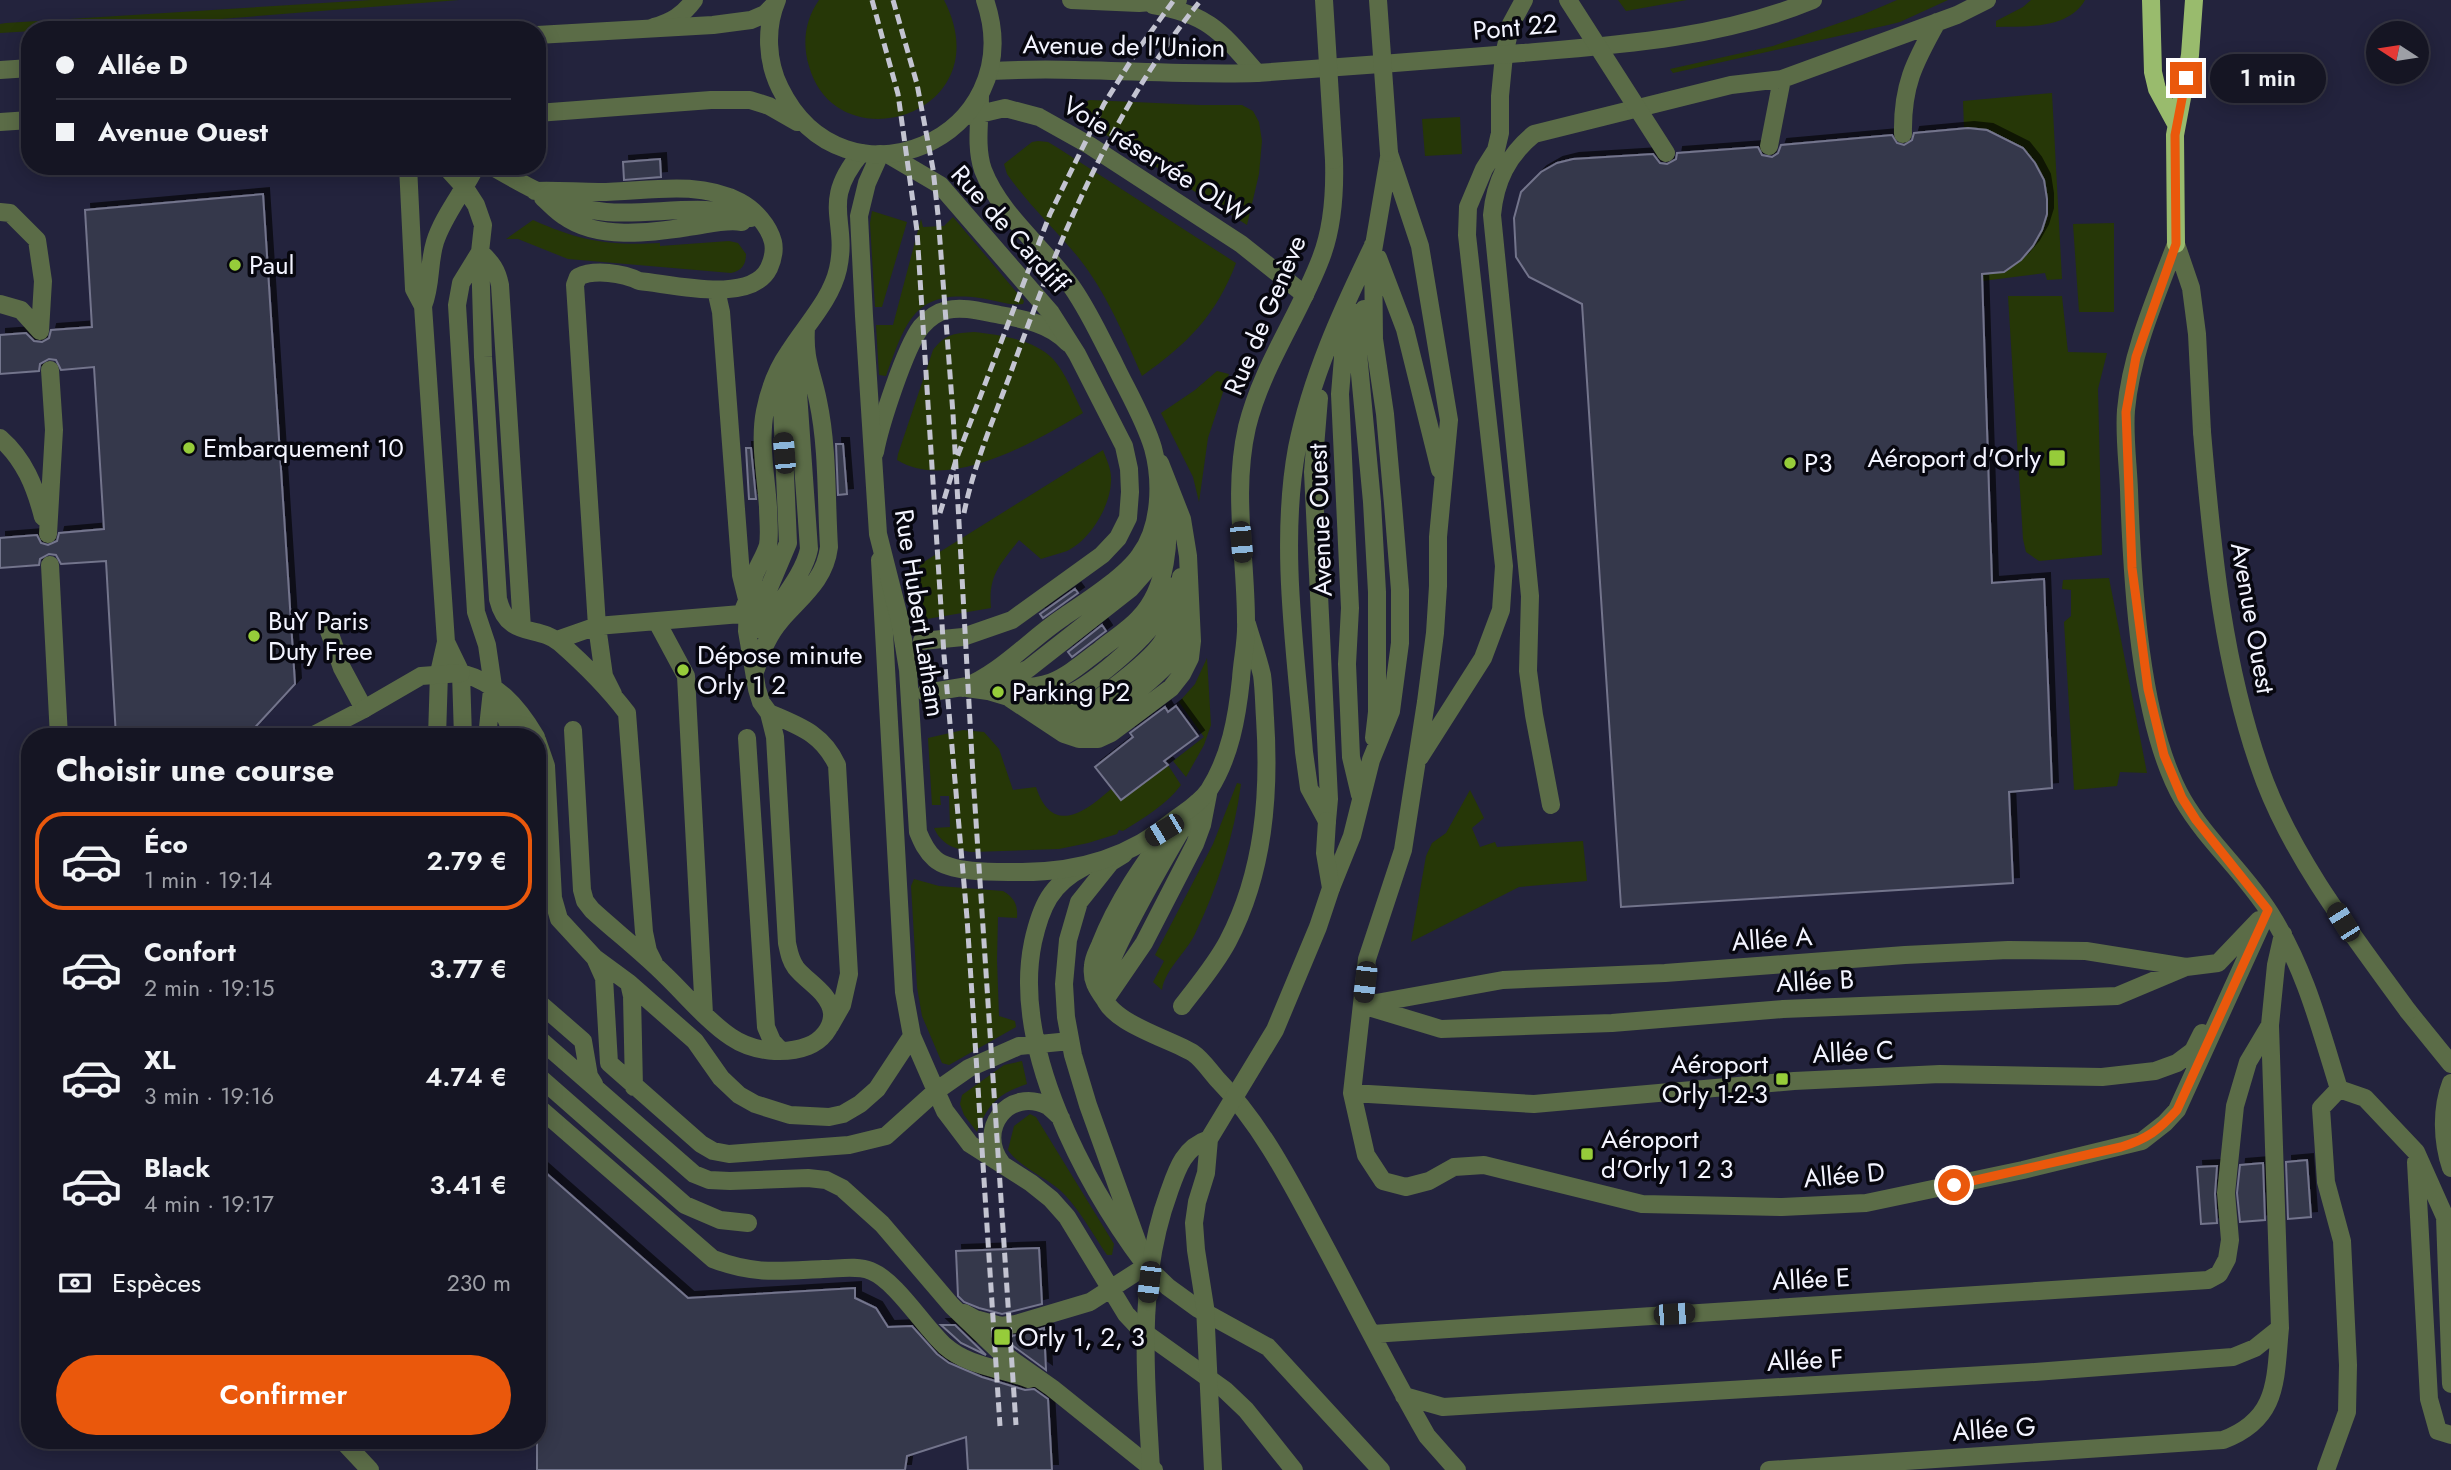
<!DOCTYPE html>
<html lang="fr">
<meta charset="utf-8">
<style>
:root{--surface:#151523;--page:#1e1e2b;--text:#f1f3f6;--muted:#9d9fa6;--line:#343441;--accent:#ea580c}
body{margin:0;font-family:Jost,sans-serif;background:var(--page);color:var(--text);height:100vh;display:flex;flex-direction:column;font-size:26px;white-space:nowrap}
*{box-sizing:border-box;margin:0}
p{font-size:23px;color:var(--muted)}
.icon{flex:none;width:38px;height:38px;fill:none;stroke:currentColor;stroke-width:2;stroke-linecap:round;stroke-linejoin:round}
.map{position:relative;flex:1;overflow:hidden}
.panel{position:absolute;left:21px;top:728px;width:525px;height:721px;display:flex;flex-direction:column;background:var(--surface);border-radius:28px;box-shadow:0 4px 18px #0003,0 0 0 2px var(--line)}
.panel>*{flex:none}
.top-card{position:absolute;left:21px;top:21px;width:525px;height:154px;border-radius:28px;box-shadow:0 4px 18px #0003,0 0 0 2px var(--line);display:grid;align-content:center;height:154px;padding:0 35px;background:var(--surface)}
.needle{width:46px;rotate:282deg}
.fabs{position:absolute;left:2366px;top:21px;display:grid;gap:14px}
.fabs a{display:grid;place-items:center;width:63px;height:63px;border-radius:50%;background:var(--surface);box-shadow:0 4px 18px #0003,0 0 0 2px var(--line);font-size:35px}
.end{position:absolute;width:32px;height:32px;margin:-16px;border:9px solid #ea580c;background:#fff;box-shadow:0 0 0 4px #fff}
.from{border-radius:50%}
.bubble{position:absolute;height:49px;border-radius:24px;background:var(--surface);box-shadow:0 4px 18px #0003,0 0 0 2px var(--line);font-size:23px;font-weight:600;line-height:49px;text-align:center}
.car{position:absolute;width:21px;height:42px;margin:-21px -10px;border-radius:9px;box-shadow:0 0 5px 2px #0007;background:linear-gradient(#222 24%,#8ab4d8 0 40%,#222 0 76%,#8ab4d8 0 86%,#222 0)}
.top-card b{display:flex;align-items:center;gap:24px;height:66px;font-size:26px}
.top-card b+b{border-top:2px solid var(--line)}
.top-card i{width:18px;height:18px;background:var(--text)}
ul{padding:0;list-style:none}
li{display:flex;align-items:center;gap:21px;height:98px;margin:0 14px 10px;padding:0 21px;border:4px solid transparent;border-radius:28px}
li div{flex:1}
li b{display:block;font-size:26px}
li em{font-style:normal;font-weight:600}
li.selected{border-color:var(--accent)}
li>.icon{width:63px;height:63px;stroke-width:1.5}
h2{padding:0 35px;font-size:32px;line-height:84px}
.pay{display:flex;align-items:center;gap:18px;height:77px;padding:0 35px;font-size:26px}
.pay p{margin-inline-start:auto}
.action{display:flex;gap:14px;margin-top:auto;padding:14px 35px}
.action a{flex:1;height:80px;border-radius:42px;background:var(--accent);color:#fff;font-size:28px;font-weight:600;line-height:80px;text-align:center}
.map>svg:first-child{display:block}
</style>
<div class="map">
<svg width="2451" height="1470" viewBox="0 0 2451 1470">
<defs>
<filter id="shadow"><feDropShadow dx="6" dy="-6" stdDeviation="0" flood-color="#0009"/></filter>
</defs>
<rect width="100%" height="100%" fill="#1c1c2f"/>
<path fill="#23233d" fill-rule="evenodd" d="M0,0H2451V1470H0ZM30,30H537V166H30ZM2378,33H2417V72H2378ZM30,737H537V1440H30Z"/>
<path fill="#263707" d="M371,0H459L195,21L0,33V24L6,23Z
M819,0H944C1003,115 836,165 809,66C802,43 805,20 819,0Z
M1618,0H1687L1626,11Z
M1897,0H1948L1900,22L1888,25L1673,73L1670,69L1773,46L1862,15Z
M2031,0H2085C2068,30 2025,26 1996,27V21L2023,7Z
M2052,93L2062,279L2047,280L2045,273L1982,281V274L2004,271C2012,260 2042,226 2046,215C2049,209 2047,199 2046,193C2040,152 2003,129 1964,128L1963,101Z
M1090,100L1200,105H1242L1253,111L1259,122L1262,141L1259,174L1247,225L1070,112L1081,103Z
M1460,117L1462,154L1425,156L1422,119Z
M1038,141L1048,142L1058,148L1236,263C1216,316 1187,344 1142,376C1124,335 1106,292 1078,257C1055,229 1028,204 1007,174L1004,164L1032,142Z
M872,211L907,222L882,307H875L870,223Z
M953,217L1024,301L1023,304C1010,306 994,300 980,298C913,289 906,323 886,376L879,375L876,325H893L921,219L923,227L944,226Z
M533,220C580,241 609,246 660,243V246L729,241L738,243L746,254C746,264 742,271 731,273L568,259L518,239H506Z
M2114,223V312H2079L2073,224Z
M2008,296H2062L2068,352L2107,353L2098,389L2102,555L2039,561L2026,552L2023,539Z
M974,332C999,335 1034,339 1053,359C1066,373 1074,396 1083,413C1038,440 950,493 897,460L898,454L933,350C945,334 955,333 974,332Z
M1217,371L1229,374L1208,438L1199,502L1193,477L1161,413L1195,390Z
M1103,450C1107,461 1112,470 1111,482C1110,507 1090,540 1067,551C1059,554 1049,556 1041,559L1019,540C1000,565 988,575 991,608L921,620L918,569L922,563Z
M2109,578L2147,773L2120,772L2117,786L2074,790L2064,622L2071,616V590L2062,589L2063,580Z
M1207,658L1211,725L1204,745L1186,777L1173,761L1204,737L1179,702L1195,684Z
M963,730L984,732L999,749L1013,790L1036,787C1052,836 1085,813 1112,788L1121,800L1168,765L1181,785C1167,804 1144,818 1123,831L1119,830L1117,834L1088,843L1059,849L971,852C954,849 941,844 934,828L950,827L949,796H940L941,805H932L928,738Z
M1237,783L1241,784C1234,836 1218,886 1195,934C1186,953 1165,969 1162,990L1153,982L1164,961L1155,955L1213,844Z
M1470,790L1484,818L1472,828L1480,847L1495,842L1497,847L1583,841L1587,881L1519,887L1411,942L1426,856L1432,843L1446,833Z
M914,879L939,886L1003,891C1015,898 1018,906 1017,918L998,917L997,960L999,1016L1015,1021L1016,1027L949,1065L942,1063L922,1016L917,987L911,886Z
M1022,1061L1027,1084C998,1094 988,1104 977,1132L964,1115L960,1104L962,1095L1004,1065Z
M1030,1114L1036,1117L1114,1244L1112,1255H1107C1094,1236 1081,1212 1065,1195C1049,1178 1021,1169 1008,1150L1014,1126Z"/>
<path fill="#36374c" stroke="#73748c" stroke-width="2" filter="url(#shadow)" d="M1968,128L1987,130L2023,148L2035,163L2044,180L2047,199V214L2042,230L2033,246L2021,260L2004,272L1982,274L1992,583L2044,579L2052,788L2009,792L2013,883L1621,907L1582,304L1529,277L1516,257L1514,218L1521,192L1541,172L1557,163L1573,159L1653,154L1660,163L1667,164L1676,159L1677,153L1758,147L1762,155L1772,157L1778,153L1781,145L1892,135L1897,143L1904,145L1912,140L1914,133Z
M660,159L661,177L624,180L623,162Z
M263,194L295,684L246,737H116L106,561L61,564L56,555L49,554L40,559L39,565L0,568V538L37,535L41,543L48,545L57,541L59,533L104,529L94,367L61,370L56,360L49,359L40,364L39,371L0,374V335L26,333L34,341L42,342L49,338L51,330L92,327L85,210Z
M836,444H843L847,494L838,495Z
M746,448H751L756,499H749Z
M1075,589L1078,593L1043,618L1040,614Z
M1102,625L1106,631L1072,657L1068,652Z
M1176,706L1198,736L1164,761L1168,765L1121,800L1095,767L1133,737L1130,733L1165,707L1168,712Z
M2307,1160L2311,1217L2288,1219L2286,1162Z
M2263,1163L2265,1220L2240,1222L2237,1193L2240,1165Z
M537,1165L688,1298L855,1288V1298L876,1308L888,1327L912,1326L937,1354L949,1363L982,1377L1025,1390L1034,1389L1048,1399L1052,1470H968L966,1437L907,1456L905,1470H537Z
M2217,1166L2215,1194L2217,1223L2201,1224L2197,1167Z
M1039,1248L1042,1304L1002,1314L979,1308L964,1302L958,1296L956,1251Z
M941,1325H955L986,1355L961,1343Z
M1044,1328L1046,1370L1001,1337L1019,1335Z"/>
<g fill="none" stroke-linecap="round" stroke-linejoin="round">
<path stroke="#5b6c47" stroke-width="18" d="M1153,5C1209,14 1222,33 1257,73
M654,27C672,22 683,15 694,0
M971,116L1005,108L1039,117L1089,145L1241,244L1305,295
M1903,134C1902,86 1914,63 1937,22
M1769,146L1782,79
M1389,153L1420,246L1449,420L1438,537V586L1435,633L1426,702L1403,850L1367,959L1352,1093L1366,1155L1383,1181L1406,1187L1429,1181L1454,1167L1484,1165L1642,1204L1782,1207L1866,1203L2023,1170L2142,1141L2165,1123L2177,1110L2268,910
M408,166L414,289L423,306
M445,166L465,188L476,205L483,225L480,252L483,357L498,599C508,640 538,624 560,643C584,664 608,688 627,713L644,932L648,951L654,963
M491,166C526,186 564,209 606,212C655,216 703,201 751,218
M535,191C556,190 577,192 599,192C645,192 696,179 740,202C755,210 769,226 773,242C775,251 773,259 769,268C751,305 672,284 639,281C623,273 594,269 578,277L575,285L597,626L604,676L613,694
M543,198C550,204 556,211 564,216C597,240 650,233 688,227C706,225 724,219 742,222
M0,212L10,213L37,240L43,281L40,331
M2176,244C2156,297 2131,353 2126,410C2124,436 2128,464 2129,490C2132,578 2139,724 2183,800C2207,841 2245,873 2270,913C2305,968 2320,1028 2339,1089
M2176,244L2191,288L2197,334L2202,432
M480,252L461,283L457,305L476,612L487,645L493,686L510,728L511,737
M480,252C492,263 497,270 500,285L522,628
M1372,257L1389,157
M1378,258L1405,329L1440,470
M0,304L21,310L40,331
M1364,309L1358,353L1372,502L1377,592V712L1374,738
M1352,312L1345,333L1340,394L1350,608L1347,664L1351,757L1360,795
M1319,398L1313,472L1329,799L1327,821
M0,438C24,459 35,486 43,517
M875,452C880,425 905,348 921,327C928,319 937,312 947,310C964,306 983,312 1000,315C1024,319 1051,324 1068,343
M48,534L54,430L50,370
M880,560L904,992L912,1036L936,1091L945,1111L970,1144L1031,1183L1051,1199L1067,1217L1126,1314L1141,1330L1225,1390L1246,1410L1294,1470
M50,565L59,737
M325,620L342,668L364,709
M657,622L686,676L704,1014
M758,629L763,602L788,543L782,406L791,363
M764,629C777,604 804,575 809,549L798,393L799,355
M557,640L597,626L741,614C749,601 750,588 755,574C759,564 765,555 768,545C770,533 768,519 768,507C766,477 759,441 765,411C769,391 777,369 789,352C805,326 831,300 838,269C849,219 819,204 861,153
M446,642L461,673L463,737
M756,669C762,651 768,635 781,620C802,596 825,580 829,547C826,499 828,448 818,401C812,371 804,361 806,328
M461,673C497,683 517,705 536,737
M963,688C1002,672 1028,641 1062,618C1084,603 1125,577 1140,555C1161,527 1162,481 1153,448C1144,418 1126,389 1113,361C1099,335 1087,307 1069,283C1041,245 1000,214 983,170C975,147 980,120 980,96
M967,688L988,691L1008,697L1064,734L1079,739H1098L1111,733L1171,688L1182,674L1190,658L1192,641L1188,556L1182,519L1160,463
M995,688C1052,689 1057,683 1101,649C1113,639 1128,630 1139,618C1167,589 1171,540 1165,501
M926,693L1004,680L1028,669L1130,589L1144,573L1155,546
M1019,696C1033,698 1048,702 1062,697C1088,689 1144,640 1158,617C1164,609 1166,596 1169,586
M1033,709C1046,713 1061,716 1075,711C1095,705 1149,661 1161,644C1174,625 1179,600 1181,577
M769,713C799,726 822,733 837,765L849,974L842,1005L830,1026
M1057,723C1068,725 1078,728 1089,724C1106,719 1164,671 1174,656C1181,647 1184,637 1186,626
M573,730L582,890L585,901L592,910C616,932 642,952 665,975C685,994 708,1022 731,1037C753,1052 785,1055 808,1046C821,1041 833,1028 832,1013C830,993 807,982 796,968C790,960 789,952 787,943L775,737L769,713L761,702L757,689L747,631L748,603L741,575L721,312L716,290
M310,737L364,709
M437,737L439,673L446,642L423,306C432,283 428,265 435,242C443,216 464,191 476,166
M487,737L492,690
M747,738L766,1027L772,1041L781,1051
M537,740L546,766L553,898L559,919L595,958L629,983L695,1041L721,1078L739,1095L755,1104L790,1115L829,1117L843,1114L860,1104L877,1089L912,1036
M1420,757L1483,658L1501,610L1504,566L1467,235L1468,207L1484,169L1496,150L1500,133V96L1504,55L1511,24L1524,0
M1197,803C1179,835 1099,965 1103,993C1106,1022 1171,1039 1193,1053C1202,1059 1210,1071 1218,1080C1261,1124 1290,1181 1319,1235C1355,1302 1389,1370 1427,1436L1457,1470
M1551,805L1534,715L1528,671L1530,596L1492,215C1495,181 1508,155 1534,134L1731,85L1782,79L1957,15L1987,0
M1327,821L1309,788L1304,752C1296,654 1279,545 1297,448C1311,378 1341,312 1372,248
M1172,825C1144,863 1117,901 1100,945C1097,952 1093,959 1093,966C1091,980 1097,989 1105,1000L1144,943L1195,844L1202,825L1208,794
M1124,854L1111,862L1079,902L1068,940L1064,984L1066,1017L1073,1055L1088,1105L1146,1266L1168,1287L1197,1308L1268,1347L1381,1470
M1331,888L1352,836L1371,760L1391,711L1400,643V590L1393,504L1385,414L1374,339L1373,245
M596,960L604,978L609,1063L701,1144L713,1151L729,1154L849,1145L886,1136L936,1091L969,1068L1019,1046L1070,1041
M629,983L632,996L634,1087
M537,1001L583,1041L589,1076L594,1084
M1362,1005L1441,1029L1612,1023L1783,1009L2117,996L2186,967L2218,963L2259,920
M1365,1005L1503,980L1665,973L1905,955L2008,950L2086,951L2186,967
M1182,1006C1198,985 1216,964 1228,941C1264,872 1270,794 1265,718C1264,704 1264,689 1262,675C1258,658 1252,641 1247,624
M2408,1011L2451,1064
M537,1037L694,1174L709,1180L730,1181L808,1178L826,1180L842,1188L882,1224L952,1306L998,1350L1052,1388L1154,1470
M537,1075L685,1205L720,1220L748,1223
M2451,1083C2441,1109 2442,1141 2451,1168
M2339,1089L2365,1098L2416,1152L2445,1217L2451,1384
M1352,1093L1534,1104L1794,1081L1940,1074L2102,1077L2155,1071L2177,1063L2193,1051L2202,1033
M537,1106L713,1259C754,1275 780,1271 823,1269C838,1269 857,1265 871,1271C896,1281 924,1327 945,1346C969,1367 1001,1368 1029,1379
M2416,1162L2429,1399L2438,1431L2451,1435
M1002,1164C975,1130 1009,1086 1048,1106C1052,1109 1057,1114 1061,1118
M964,1313L975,1319L1001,1326L1016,1324L1090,1302L1146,1266C1085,1184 1011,1048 1033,942C1041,906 1051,884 1084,867
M1372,1334L2208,1280L2219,1274L2227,1259L2230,1240L2226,1193L2235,1106L2248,1062L2270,1025L2276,965L2283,934
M1404,1396L1443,1407L2035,1372L2233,1357L2255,1348L2280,1328L2270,1026
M342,1440L370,1470
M1769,1470L2223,1440C2279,1419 2275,1380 2280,1328
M2326,1470L2347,1412L2348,1365L2342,1241L2326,1182L2321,1108L2339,1089"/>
<path stroke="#5b6c47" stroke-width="18" d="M990,71C1079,66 1168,76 1257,73C1345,67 1434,60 1522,53C1620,45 1721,38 1813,0
M880,154L867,183L859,216L864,316L878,534L900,621L908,670L918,832C922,842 926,851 935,859C952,874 1000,872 1022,872C1078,872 1130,857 1173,821C1186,811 1200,803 1209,790C1230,757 1237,718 1241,679C1242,660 1247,641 1246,622C1246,556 1232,493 1247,427C1262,366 1299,316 1321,258C1333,227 1335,193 1334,160
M889,155L940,185L1051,313L1077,354L1124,446L1129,469L1130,492L1128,518L1118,538L1102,555L1012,620L963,637L922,641"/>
<path stroke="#5b6c47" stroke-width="18" d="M777,0C765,28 767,62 780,88C844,219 1032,138 985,0
M1071,0L1139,3L1178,0
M537,35L713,25L751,20L765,14L775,4
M0,70L30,68
M537,113L711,100H750L769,106L797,122
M0,122L30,120"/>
<path stroke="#99bb6d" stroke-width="18" d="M2151,0L2153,72L2157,89L2176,124
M2176,244L2175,135L2190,55L2194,0"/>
<path stroke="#c3c4d1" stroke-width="5" stroke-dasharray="10 5" stroke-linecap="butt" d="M872,0L898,94L917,231L944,655L967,918L1000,1426
M893,0L917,84L933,169L938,215L953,414L973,776L1016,1425
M940,513L956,460L1050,214L1104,104L1137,51L1174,0
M964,513C974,464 994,418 1011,372C1058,241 1112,109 1201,0"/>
<path stroke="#5b6c47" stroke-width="18" d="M1378,0L1389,153
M2202,432C2212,549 2223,671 2265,782C2297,865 2356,939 2408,1011
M364,709L421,676L461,673
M1209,1139L1206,1173L1197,1202L1194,1223L1196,1250L1205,1307L1213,1470
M1151,1470C1146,1377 1136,1281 1169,1192C1177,1169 1184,1147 1209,1139L1275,1030L1318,927L1331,888L1325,853L1327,821"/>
<path stroke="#5b6c47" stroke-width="18" d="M1324,0L1334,160
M1568,0L1666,153"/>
</g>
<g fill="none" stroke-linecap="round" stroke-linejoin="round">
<path stroke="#ea580c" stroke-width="9" d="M1954,1185L2121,1147C2147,1139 2159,1130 2177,1110L2268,910L2196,820L2182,798L2164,755L2148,689L2132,568L2126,412L2136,357L2176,244L2175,135L2186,78"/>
</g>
<g fill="#96cc3a" stroke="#07070f" stroke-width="2.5">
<circle cx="235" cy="265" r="7"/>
<circle cx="189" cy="448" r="7"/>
<rect x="2048" y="449" width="18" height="18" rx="3.5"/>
<circle cx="1790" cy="463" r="7"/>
<circle cx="254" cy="636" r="7"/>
<circle cx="683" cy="670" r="7"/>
<circle cx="998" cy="692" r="7"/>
<rect x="1775" y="1072" width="14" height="14" rx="3.5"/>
<rect x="1580" y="1147" width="14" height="14" rx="3.5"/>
<rect x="993" y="1328" width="18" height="18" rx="3.5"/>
</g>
<g text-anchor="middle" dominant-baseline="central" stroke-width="7" stroke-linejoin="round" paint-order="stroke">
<g font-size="26" fill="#f3f4ff" stroke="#07070f">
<text transform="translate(1515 27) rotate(-5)">Pont 22</text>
<text transform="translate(1124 46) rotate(1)">Avenue de l'Union</text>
<text transform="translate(1156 159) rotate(32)">Voie réservée OLW</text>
<text transform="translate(1010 229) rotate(48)">Rue de Cardiff</text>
<text transform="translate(1265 315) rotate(-67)">Rue de Genève</text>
<text transform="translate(1320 520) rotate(-92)">Avenue Ouest</text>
<text transform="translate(920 613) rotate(81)">Rue Hubert Latham</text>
<text transform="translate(2253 618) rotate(80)">Avenue Ouest</text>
<text transform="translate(1772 939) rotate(-4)">Allée A</text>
<text transform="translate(1815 981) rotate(-3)">Allée B</text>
<text transform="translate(1853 1052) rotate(-3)">Allée C</text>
<text transform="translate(1844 1175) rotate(-5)">Allée D</text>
<text transform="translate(1811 1279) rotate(-3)">Allée E</text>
<text transform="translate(1805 1360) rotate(-3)">Allée F</text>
<text transform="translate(1994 1429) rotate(-4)">Allée G</text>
</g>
<g font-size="26" fill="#f3f4ff" stroke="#07070f" text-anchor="start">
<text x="249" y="265">Paul</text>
<text x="203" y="448">Embarquement 10</text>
<text x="2041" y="458" text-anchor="end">Aéroport d'Orly</text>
<text x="1804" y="463">P3</text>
<text x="268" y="621">BuY Paris<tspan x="268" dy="30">Duty Free</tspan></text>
<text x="697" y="655">Dépose minute<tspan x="697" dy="30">Orly 1 2</tspan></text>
<text x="1012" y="692">Parking P2</text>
<text x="1768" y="1064" text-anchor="end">Aéroport<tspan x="1768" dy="30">Orly 1-2-3</tspan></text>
<text x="1601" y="1139">Aéroport<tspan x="1601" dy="30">d'Orly 1 2 3</tspan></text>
<text x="1018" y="1337">Orly 1, 2, 3</text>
</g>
</g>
</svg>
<div class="fabs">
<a><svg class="needle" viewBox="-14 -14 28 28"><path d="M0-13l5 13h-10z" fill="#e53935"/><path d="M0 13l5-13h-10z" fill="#9d9fa6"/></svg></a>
</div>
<i class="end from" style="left:1954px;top:1185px"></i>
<i class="end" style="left:2186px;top:78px"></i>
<div class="bubble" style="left:2210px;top:54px;width:116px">1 min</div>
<i class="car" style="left:784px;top:453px;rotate:355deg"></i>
<i class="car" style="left:1241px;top:542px;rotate:175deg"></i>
<i class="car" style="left:1164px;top:830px;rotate:239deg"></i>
<i class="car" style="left:2343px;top:922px;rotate:328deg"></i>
<i class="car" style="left:1365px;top:982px;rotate:187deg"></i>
<i class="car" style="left:1149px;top:1282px;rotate:187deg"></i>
<i class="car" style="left:1674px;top:1314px;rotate:86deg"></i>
<div class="top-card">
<b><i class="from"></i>Allée D</b>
<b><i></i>Avenue Ouest</b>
</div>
<section class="panel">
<h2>Choisir une course</h2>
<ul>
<li class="selected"><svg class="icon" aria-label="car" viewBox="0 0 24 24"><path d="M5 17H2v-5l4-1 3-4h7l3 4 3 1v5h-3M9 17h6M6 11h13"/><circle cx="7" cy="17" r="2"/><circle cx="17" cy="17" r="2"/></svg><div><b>Éco</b><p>1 min · 19:14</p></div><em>2.79 €</em></li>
<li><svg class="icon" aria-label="car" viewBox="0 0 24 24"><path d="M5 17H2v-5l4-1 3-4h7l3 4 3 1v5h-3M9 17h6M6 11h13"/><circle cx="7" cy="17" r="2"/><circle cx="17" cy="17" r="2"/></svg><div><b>Confort</b><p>2 min · 19:15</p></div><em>3.77 €</em></li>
<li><svg class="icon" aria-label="car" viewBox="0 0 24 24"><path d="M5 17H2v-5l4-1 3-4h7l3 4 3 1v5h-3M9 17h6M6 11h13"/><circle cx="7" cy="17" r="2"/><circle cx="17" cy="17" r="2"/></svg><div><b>XL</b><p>3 min · 19:16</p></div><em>4.74 €</em></li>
<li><svg class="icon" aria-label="car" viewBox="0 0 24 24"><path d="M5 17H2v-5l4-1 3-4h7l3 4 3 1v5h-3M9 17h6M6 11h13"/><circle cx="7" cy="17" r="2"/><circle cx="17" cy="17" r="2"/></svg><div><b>Black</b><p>4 min · 19:17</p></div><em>3.41 €</em></li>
</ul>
<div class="pay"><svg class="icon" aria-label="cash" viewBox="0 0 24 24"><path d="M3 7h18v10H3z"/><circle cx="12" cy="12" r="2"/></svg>Espèces<p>230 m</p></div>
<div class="action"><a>Confirmer</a></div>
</section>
</div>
